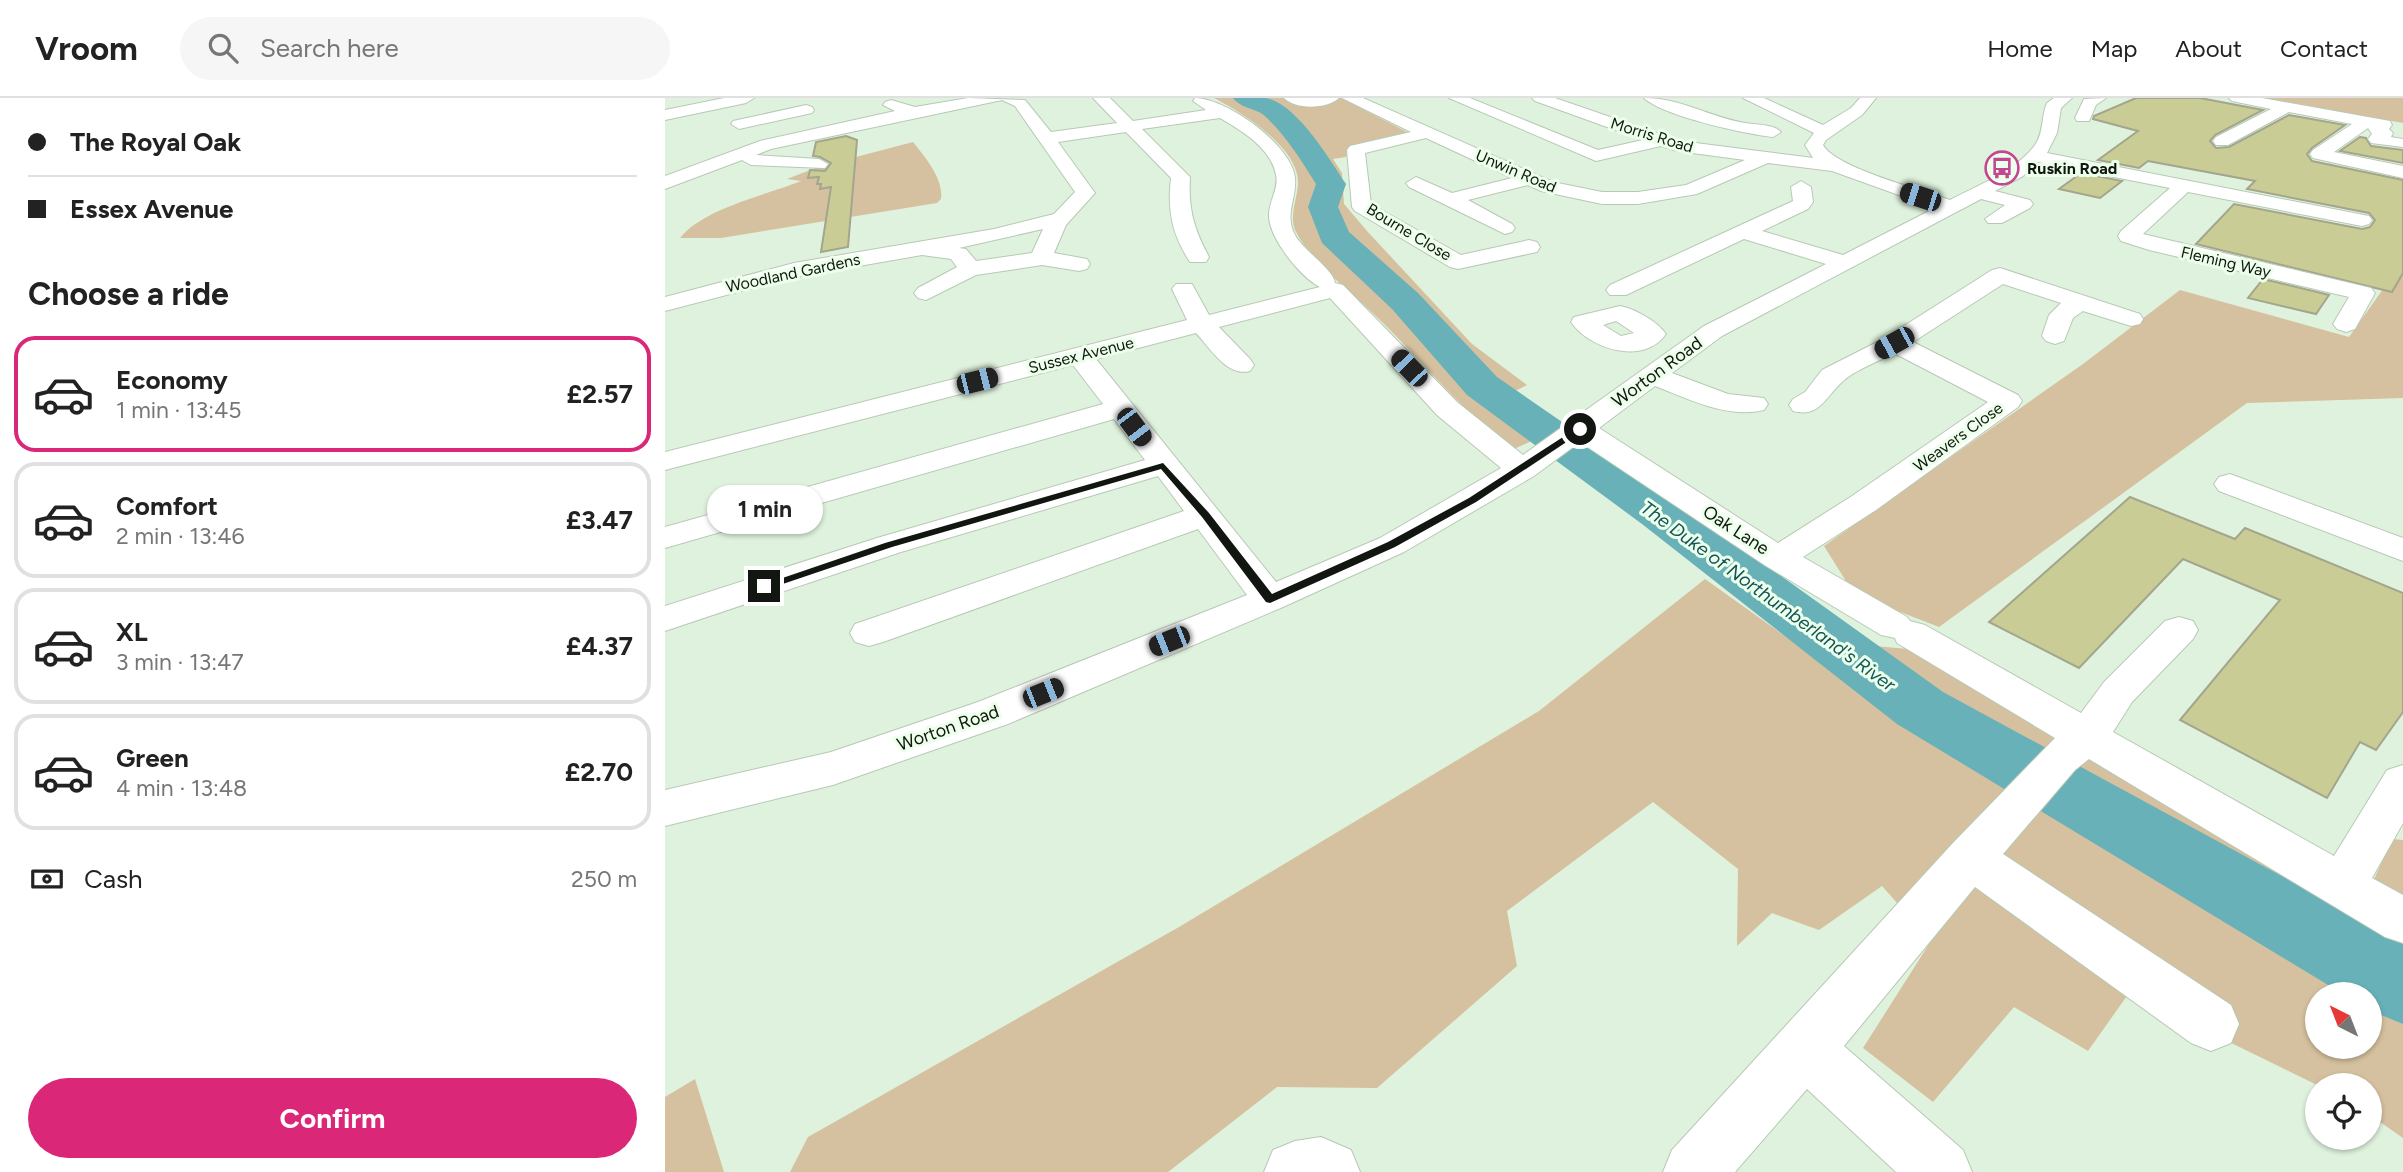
<!DOCTYPE html>
<meta charset="utf-8">
<style>
:root{--surface:#fff;--page:#f6f6f6;--text:#222;--muted:#767676;--line:#e0e0e0;--accent:#db2777}
body{margin:0;font-family:Figtree,sans-serif;background:var(--page);color:var(--text);height:100vh;display:flex;flex-direction:column;font-size:26px;white-space:nowrap}
*{box-sizing:border-box;margin:0}
p{font-size:23px;color:var(--muted)}
.icon{flex:none;width:38px;height:38px;fill:none;stroke:currentColor;stroke-width:2;stroke-linecap:round;stroke-linejoin:round}
.map{position:relative;flex:1;overflow:hidden}
.details{display:flex;flex-direction:column;background:var(--surface);width:665px}
.details>*{flex:none}
.top-card{display:grid;align-content:center;height:154px;padding:0 28px;background:var(--surface)}
.needle{width:46px;rotate:318deg}
.fabs{position:absolute;left:1640px;top:884px;display:grid;gap:14px}
.fabs a{display:grid;place-items:center;width:77px;height:77px;border-radius:50%;background:var(--surface);box-shadow:0 2px 5px #0004;font-size:35px}
.end{position:absolute;width:32px;height:32px;margin:-16px;border:9px solid #111710;background:#fff;box-shadow:0 0 0 4px #fff}
.from{border-radius:50%}
.bubble{position:absolute;height:49px;border-radius:24px;background:var(--surface);box-shadow:0 2px 5px #0004;font-size:23px;font-weight:700;line-height:49px;text-align:center}
.car{position:absolute;width:21px;height:42px;margin:-21px -10px;border-radius:9px;box-shadow:0 0 5px 2px #0007;background:linear-gradient(#222 24%,#8ab4d8 0 40%,#222 0 76%,#8ab4d8 0 86%,#222 0)}
.top-card b{display:flex;align-items:center;gap:24px;height:66px;font-size:26px}
.top-card b+b{border-top:2px solid var(--line)}
.top-card i{width:18px;height:18px;background:var(--text)}
ul{padding:0;list-style:none}
li{display:flex;align-items:center;gap:21px;height:116px;margin:0 14px 10px;padding:0 14px;border:4px solid var(--line);border-radius:21px}
li div{flex:1}
li b{display:block;font-size:26px}
li em{font-style:normal;font-weight:700}
li.selected{border-color:var(--accent)}
li>.icon{width:63px;height:63px;stroke-width:1.5}
h2{padding:0 28px;font-size:32px;line-height:84px}
.pay{display:flex;align-items:center;gap:18px;height:77px;padding:0 28px;font-size:26px}
.pay p{margin-inline-start:auto}
.button{display:flex;gap:14px;margin-top:auto;padding:14px 28px}
.button a{flex:1;height:80px;border-radius:42px;background:var(--accent);color:#fff;font-size:28px;font-weight:700;line-height:80px;text-align:center}
header{display:flex;align-items:center;gap:42px;box-sizing:border-box;height:98px;padding:0 35px;background:var(--surface);border-bottom:2px solid var(--line)}
header strong{font-size:33px}
nav{display:flex;gap:38px;margin-inline-start:auto;font-size:24px}
.search{width:490px;height:63px;background:var(--page);display:flex;align-items:center;gap:18px;box-sizing:border-box;padding:0 24px;border-radius:38px;color:var(--muted);font-size:26px}
main{display:flex;flex:1;min-height:0}
.map>svg:first-child{display:block}
</style>
<header>
<strong>Vroom</strong>
<div class="search"><svg class="icon" aria-label="search" viewBox="0 0 24 24"><circle cx="10" cy="10" r="6"/><path d="M15 15l6 6"/></svg>Search here</div>
<nav><a>Home</a><a>Map</a><a>About</a><a>Contact</a></nav>
</header>
<main>
<section class="details">
<div class="top-card">
<b><i class="from"></i>The Royal Oak</b>
<b><i></i>Essex Avenue</b>
</div>
<h2>Choose a ride</h2>
<ul>
<li class="selected"><svg class="icon" aria-label="car" viewBox="0 0 24 24"><path d="M5 17H2v-5l4-1 3-4h7l3 4 3 1v5h-3M9 17h6M6 11h13"/><circle cx="7" cy="17" r="2"/><circle cx="17" cy="17" r="2"/></svg><div><b>Economy</b><p>1 min · 13:45</p></div><em>£2.57</em></li>
<li><svg class="icon" aria-label="car" viewBox="0 0 24 24"><path d="M5 17H2v-5l4-1 3-4h7l3 4 3 1v5h-3M9 17h6M6 11h13"/><circle cx="7" cy="17" r="2"/><circle cx="17" cy="17" r="2"/></svg><div><b>Comfort</b><p>2 min · 13:46</p></div><em>£3.47</em></li>
<li><svg class="icon" aria-label="car" viewBox="0 0 24 24"><path d="M5 17H2v-5l4-1 3-4h7l3 4 3 1v5h-3M9 17h6M6 11h13"/><circle cx="7" cy="17" r="2"/><circle cx="17" cy="17" r="2"/></svg><div><b>XL</b><p>3 min · 13:47</p></div><em>£4.37</em></li>
<li><svg class="icon" aria-label="car" viewBox="0 0 24 24"><path d="M5 17H2v-5l4-1 3-4h7l3 4 3 1v5h-3M9 17h6M6 11h13"/><circle cx="7" cy="17" r="2"/><circle cx="17" cy="17" r="2"/></svg><div><b>Green</b><p>4 min · 13:48</p></div><em>£2.70</em></li>
</ul>
<div class="pay"><svg class="icon" aria-label="cash" viewBox="0 0 24 24"><path d="M3 7h18v10H3z"/><circle cx="12" cy="12" r="2"/></svg>Cash<p>250 m</p></div>
<div class="button"><a>Confirm</a></div>
</section>
<div class="map">
<svg width="1738" height="1074" viewBox="0 0 1738 1074">
<rect width="100%" height="100%" fill="#dff2dd"/>
<path fill="#d5c19f" fill-rule="evenodd" d="M549,0H573L591,7L605,17L638,55L652,78L651,106L658,137L715,189L803,282L871,341L849,351C798,315 759,265 714,221C689,197 645,163 630,132C624,117 633,99 633,84C633,49 576,14 549,0Z
M587,0H676L744,35L684,52L681,59L668,61L677,75L679,106L702,133L807,246L862,287L846,295L822,278L679,134C666,113 662,108 673,84C660,64 632,22 613,11C605,6 596,3 587,0Z
M1600,0H1738V25Z
M248,44C260,59 279,81 276,101L272,105L56,140H15C39,110 102,97 136,83L122,81L153,69Z
M1738,163V300L1582,305L1274,529L1189,496L1159,448L1418,266L1515,192L1684,239Z
M1040,481L1166,571L1198,547L1244,551L1738,847V1040L1705,1017L1704,987H1652L1464,895L1423,953L1349,909L1268,1004L1198,950L1266,843L1217,788L1154,832L1107,815L1072,848L1073,771L988,704L842,813L852,868L712,990L612,989L503,1074H125L143,1039L514,829L874,613ZM1652,896H1704V948H1652Z
M1727,741L1738,742V803L1707,786Z
M30,981L59,1074H0V999Z"/>
<g fill="none" stroke-linecap="round" stroke-linejoin="round">
<path fill="#68b1b9" fill-rule="evenodd" d="M568,0C578,0 591,0 601,0C632,6 664,61 681,86L673,109L684,134L753,195L832,279L1013,404L1278,594L1738,844V926L1704,912V896H1678L1232,626L977,426L802,297L727,211L657,145L643,109L651,86C636,62 622,39 601,19C592,10 576,11 568,0Z"/>
</g>
<path fill="#c9cd95" stroke="#a3a58d" stroke-width="2" d="M1471,0H1535L1598,12L1550,37L1545,43L1551,50L1564,49L1624,17L1680,27L1647,50L1642,56L1647,63L1738,82V175L1727,194L1531,146L1569,106L1697,131L1705,129L1710,122L1704,115L1582,91L1590,83L1483,63L1474,70L1433,62L1473,33L1428,21L1429,18Z
M181,38L192,42L183,149L156,154L166,89L155,91L156,86H152L154,79L143,80L145,72L160,73L166,65L155,59L148,58L151,44Z
M1695,39L1701,40L1706,48L1738,52V65L1675,53Z
M1416,75L1457,83L1435,100L1394,91Z
M1598,181L1664,197L1651,216L1583,200Z
M1465,399L1570,441L1580,430L1738,495V614L1711,652L1695,644L1662,700L1515,622L1615,502L1518,461L1414,570L1324,524Z"/>
<g fill="none" stroke-linecap="round" stroke-linejoin="round">
<defs>
<path id="minor" d="M59,0H89L81,5L0,22V12Z
M303,0L360,2L386,34L452,25L428,0H445L468,23L541,12L528,3L530,0C561,0 627,47 630,80C632,101 619,116 630,137C638,152 669,172 670,185L678,187L792,304L858,357L1039,228L1161,166L1079,141L961,197H945L941,192L945,187L1128,103L1126,89L1136,83L1146,89L1148,104L1143,111L1097,133L1178,157L1270,110L1167,73L1103,65L1032,96L973,106H937L876,93L863,87L803,102L847,126L850,130L847,134L840,136L744,89L741,85L751,79L787,95L847,80L761,40L700,55L706,106L796,157L864,142L872,144L875,149L872,154L793,171L785,169L690,113L687,109L682,52L685,48L746,34L677,0H698L888,84L937,94H973L1021,87L1080,62L1012,53L996,48L931,63L784,0H805L933,52L978,42L870,3L867,0H890L1015,43L1148,60L1140,47L1149,35L1078,0H1099L1158,27L1186,10L1195,0H1211L1197,17L1161,42L1158,47C1171,70 1257,92 1285,102C1313,87 1350,74 1370,47C1379,35 1376,18 1382,5L1389,0H1407L1396,10L1392,35L1382,55L1704,118L1707,122L1704,126L1697,128L1523,94L1478,136L1706,190L1710,195L1690,231L1681,234L1672,231L1668,226L1684,199L1484,152L1456,143L1453,138L1456,133L1505,90L1373,64L1358,78L1330,93L1365,102L1368,106L1365,110L1337,125H1323L1320,121L1340,107L1316,101L1057,238L1007,275L1063,296L1099,300L1103,306L1099,312C1062,321 1024,301 990,288L934,330L1113,445L1187,398L1323,304L1229,255C1213,264 1189,272 1176,285C1160,300 1154,320 1128,313L1124,307L1128,301L1140,294L1157,272L1220,240L1327,172L1335,170L1475,216L1478,221L1475,226L1466,228L1418,213L1408,220L1399,243L1390,246L1381,243L1377,238L1384,217L1396,205L1338,186L1248,244L1353,297L1357,303L1353,309L1211,412L1138,459L1242,519L1245,523L1260,527L1416,615L1439,584L1500,523L1514,519L1528,523L1533,532L1528,541L1467,604L1448,634L1669,758L1722,672L1738,667V725L1707,780L1738,797V845L1720,839L1424,661L1410,672L1338,756L1566,907L1574,926L1566,945L1546,953L1526,945L1310,789L1179,948L1298,1052L1307,1074H1231L1142,991L1070,1074H998L1007,1052L1288,745L1390,640L1232,545L1230,540L1216,537L1101,468L915,344L869,378L739,454L618,509L343,626L168,687L0,728V692L166,654L313,604L582,497L533,431L218,544L204,548L190,544L185,535L190,526L519,413L493,378L236,454L0,533V508L212,440L480,362L449,321L0,450V429L438,306L408,267L0,372V354L522,222L507,191L511,186H527L544,217L655,189C635,179 602,138 604,115C605,102 614,89 611,77C606,50 577,33 555,20L477,31L525,79C523,111 529,131 544,159L541,164H525C507,137 502,112 506,80L461,34L393,44L430,95L401,127L389,155L422,161L425,166L422,171L414,173L377,167L311,177L261,202L253,200L249,195L253,190L292,169L286,161L257,157L131,179L0,213V199L129,165L329,131L389,116L410,94L350,8L337,2L106,51L91,57L154,61L163,66L160,70L86,67L77,62L0,91V78L95,43L230,13L218,7L220,4L226,2L250,9ZM378,131L367,155L311,163L301,151L294,150ZM665,200L772,317L836,370L715,440L611,484L431,261L531,235C546,251 562,279 585,273L589,267L585,261L554,229Z
M619,0H674C662,11 631,12 619,0Z
M979,0C1016,0 1044,19 1080,25C1091,27 1109,26 1116,34L1108,39C1080,36 998,18 979,0Z
M1441,0L1431,7L1424,23H1412L1410,20L1419,1Z
M1564,0H1597L1725,23L1727,27L1724,31L1728,35L1726,39L1738,41V49L1706,45L1703,41L1707,36L1703,30L1669,54L1738,68V80L1648,60L1645,56L1648,52L1687,26L1624,14L1563,47H1551L1548,43L1551,39L1606,11L1567,3Z
M141,7L147,9L149,12L147,15L74,31L66,26L68,23Z
M955,208C970,211 992,223 1001,236C979,268 924,251 906,224L909,219ZM951,223L969,235L956,238L938,227Z
M1565,376L1738,440V463L1554,393L1549,386L1554,379Z
M656,1039L686,1052L695,1074H599L608,1052L630,1043Z"/>
</defs>
<use href="#minor" stroke="#b7c9b5" stroke-width="2"/>
<use href="#minor" fill="#fff" fill-rule="evenodd"/>
</g>
<path fill="#111710" d="M915,328L920,331L918,333L811,404L730,449L605,505L601,504L537,419L496,371L227,449L103,491L94,488L220,445L498,365L544,415L607,496L723,444L804,400Z"/>
<defs>
<symbol id="bus-ring" viewBox="-11 -11 22 22"><circle r="9.5" fill="#ecffea" stroke="#c44692" stroke-width="1.5"/><path d="M-5-6H5V4H4V6H2V4H-2V6H-4V4H-5ZM-3.5-4V0h7V-4ZM-3.5 1.2v1.5H-2V1.2ZM2 1.2v1.5H3.5V1.2Z" fill="#c44692"/></symbol>
</defs>
<g fill-rule="evenodd">
<use href="#bus-ring" x="1318" y="51" width="38" height="38"/>
</g>
<g text-anchor="middle" dominant-baseline="central" stroke-width="6" stroke-linejoin="round" paint-order="stroke">
<g font-size="16" fill="#111710" stroke="#ecffea">
<text transform="translate(987 37) rotate(17)">Morris Road</text>
<text transform="translate(851 73) rotate(23)">Unwin Road</text>
<text transform="translate(744 134) rotate(31)">Bourne Close</text>
<text transform="translate(1561 164) rotate(13)">Fleming Way</text>
<text transform="translate(128 175) rotate(-12)">Woodland Gardens</text>
<text transform="translate(416 257) rotate(-14)">Sussex Avenue</text>
<text transform="translate(1293 339) rotate(-36)">Weavers Close</text>
</g>
<g font-size="16" font-weight="bold" fill="#111710" stroke="#ecffea" text-anchor="start">
<text x="1362" y="70">Ruskin Road</text>
</g>
<g font-size="18" fill="#111710" stroke="#ecffea">
<text transform="translate(992 274) rotate(-36)">Worton Road</text>
<text transform="translate(1071 432) rotate(33)">Oak Lane</text>
<text transform="translate(283 630) rotate(-19)">Worton Road</text>
</g>
<g font-size="19" font-style="italic" fill="#15545b" stroke="#ecffea">
<text transform="translate(1103 498) rotate(36)">The Duke of Northumberland's River</text>
</g>
</g>
</svg>
<div class="fabs">
<a><svg class="needle" viewBox="-14 -14 28 28"><path d="M0-13l5 13h-10z" fill="#e53935"/><path d="M0 13l5-13h-10z" fill="#767676"/></svg></a>
<a><svg class="icon" aria-label="locate" viewBox="0 0 24 24"><circle cx="12" cy="12" r="6"/><path d="M12 2v4M12 18v4M2 12h4M18 12h4"/></svg></a>
</div>
<i class="end from" style="left:915px;top:331px"></i>
<i class="end" style="left:99px;top:488px"></i>
<div class="bubble" style="left:42px;top:387px;width:116px">1 min</div>
<i class="car" style="left:1255px;top:99px;rotate:288deg"></i>
<i class="car" style="left:1229px;top:245px;rotate:241deg"></i>
<i class="car" style="left:744px;top:270px;rotate:316deg"></i>
<i class="car" style="left:312px;top:283px;rotate:76deg"></i>
<i class="car" style="left:469px;top:329px;rotate:143deg"></i>
<i class="car" style="left:504px;top:543px;rotate:248deg"></i>
<i class="car" style="left:378px;top:595px;rotate:68deg"></i>
</div>
</main>
